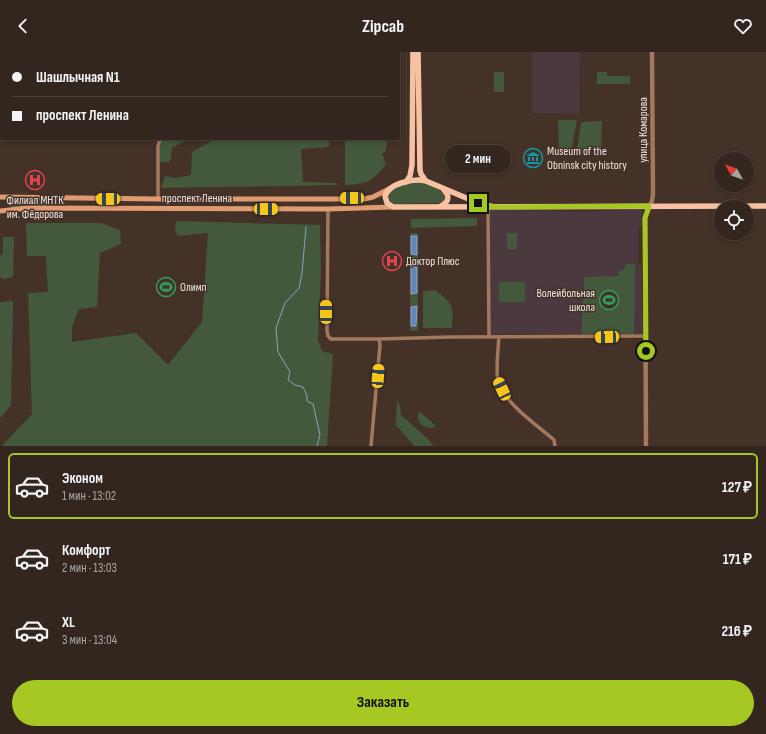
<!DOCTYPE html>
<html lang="ru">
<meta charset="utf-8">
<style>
:root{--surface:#33261f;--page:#3e322c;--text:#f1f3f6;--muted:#a9a5a4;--line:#4e433d;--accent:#a5c822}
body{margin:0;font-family:"Sofia Sans Condensed",sans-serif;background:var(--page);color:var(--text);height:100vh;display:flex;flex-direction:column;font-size:15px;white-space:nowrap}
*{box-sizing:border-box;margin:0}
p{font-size:13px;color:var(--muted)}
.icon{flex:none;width:22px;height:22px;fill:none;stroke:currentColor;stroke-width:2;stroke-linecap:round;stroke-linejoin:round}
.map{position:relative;height:394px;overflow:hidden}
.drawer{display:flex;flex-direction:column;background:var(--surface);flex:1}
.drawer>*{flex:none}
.banner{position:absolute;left:0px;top:0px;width:400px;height:88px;box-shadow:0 2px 6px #0003,0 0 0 1px var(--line);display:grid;align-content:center;height:88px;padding:0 12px;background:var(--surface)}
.needle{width:26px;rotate:310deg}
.fabs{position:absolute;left:714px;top:100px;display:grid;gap:8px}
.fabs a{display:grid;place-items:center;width:40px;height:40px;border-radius:50%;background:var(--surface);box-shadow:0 2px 6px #0003,0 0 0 1px var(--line);font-size:20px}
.end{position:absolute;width:18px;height:18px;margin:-9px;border:5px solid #a5c822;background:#111;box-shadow:0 0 0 2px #111}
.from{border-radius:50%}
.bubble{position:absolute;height:28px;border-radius:14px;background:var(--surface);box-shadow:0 2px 6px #0003,0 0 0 1px var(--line);font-size:13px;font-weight:700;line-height:28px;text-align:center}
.car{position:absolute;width:12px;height:24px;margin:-12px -6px;border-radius:5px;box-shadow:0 0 3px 1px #0007;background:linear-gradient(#f5c518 24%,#345 0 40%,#f5c518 0 76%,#345 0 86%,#f5c518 0)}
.banner b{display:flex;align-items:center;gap:14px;height:38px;font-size:15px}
.banner b+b{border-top:1px solid var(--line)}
.banner i{width:10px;height:10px;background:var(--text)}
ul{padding:7px 0 0;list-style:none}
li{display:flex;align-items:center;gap:12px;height:66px;margin:0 8px 6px;padding:0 4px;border:2px solid transparent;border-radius:6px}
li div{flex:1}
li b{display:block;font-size:15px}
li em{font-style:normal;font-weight:700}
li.selected{border-color:var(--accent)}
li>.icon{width:36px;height:36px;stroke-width:1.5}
.primary-button{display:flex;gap:8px;margin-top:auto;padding:8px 12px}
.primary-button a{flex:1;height:46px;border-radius:24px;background:var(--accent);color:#111;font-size:16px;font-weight:700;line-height:46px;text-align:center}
header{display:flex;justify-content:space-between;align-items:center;height:52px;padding:0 12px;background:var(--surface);font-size:18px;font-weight:700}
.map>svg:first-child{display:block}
</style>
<header><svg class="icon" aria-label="back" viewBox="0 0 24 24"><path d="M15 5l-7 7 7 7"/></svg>Zipcab<svg class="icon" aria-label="heart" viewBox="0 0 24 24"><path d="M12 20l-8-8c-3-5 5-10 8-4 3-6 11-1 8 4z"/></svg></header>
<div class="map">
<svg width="766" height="394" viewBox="0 0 766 394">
<rect width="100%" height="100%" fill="#443229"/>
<path fill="#4c383f" d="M532,0H580L579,62L532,61Z
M640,157L642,160L643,172L638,178V212L642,213L643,279L641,282H493L489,281L490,158L589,160Z"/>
<path fill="#44593b" d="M494,20H504V40H494Z
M597,20H607V24H630V32H597Z
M558,68H577L571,100L559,101Z
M602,69L601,99L577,98L581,70Z
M162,87H188L172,96L171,106L169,110H160V91Z
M220,87H329V95L301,97L303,130L337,131V133L161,136L165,124L175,126L191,123L192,100L212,89H217Z
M345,87H376L378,88L385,87L387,91L385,100L382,101L386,112C372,130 367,132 345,133Z
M414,129C423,130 448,137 444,149L439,151L392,152L388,150V142L393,138Z
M51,147L54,150L51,154L11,156V148Z
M477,166V174L411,176V167Z
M176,169L320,173L321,218L318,288L322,299L333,302L327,394H2L32,362L28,241L48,240L46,204H27L26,171H101L120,178L121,192L100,201L97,255L79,257L72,275V290L136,281L168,313L202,270L208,181L179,184L175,180Z
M410,181H418V279H410Z
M507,181H517V197H507Z
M3,185H14L13,225L3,227L0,225V203L3,202Z
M627,212H635L634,282H582V249L584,247V225L618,224L619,219L623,218Z
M499,230H525V250H499Z
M435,238C454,252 453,254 452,276H423V239Z
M13,249L11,353L0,366V250Z
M397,348L400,354L401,363L429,388L433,394H414L396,373Z
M419,359L436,374C428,378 422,375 418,367Z"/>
<path fill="#6286b9" stroke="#8ca2c4" d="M411,184H417V203L411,202Z
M411,214L417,215V241L411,242Z
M417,254L416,274H411V255Z"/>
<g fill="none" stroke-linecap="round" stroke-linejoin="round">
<path stroke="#8ca2c4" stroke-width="1" d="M306,175L302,221L299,236L285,251L276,276L278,300L290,320L288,328L295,333L303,335L307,344V349L313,352L320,383L317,394"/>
<path stroke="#a3785d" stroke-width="3.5" d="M217,0V1
M158,147V94L160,87
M488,155L489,285
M328,157L327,278L328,284L331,287H379L451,285L646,284
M499,285C498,296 496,320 498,329C503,350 538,374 554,388L555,394
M371,394L380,293L379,287"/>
<path stroke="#a3785d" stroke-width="4.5" d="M646,394L645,166L652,149L653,142L652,0"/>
<path stroke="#e09c70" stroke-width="5" d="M0,145L158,147H364L373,145L389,137
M0,159L28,156L328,157L393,155"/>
<path stroke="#f7c2a1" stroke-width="5.5" d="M418,0L420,118L421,122L426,129
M406,130L410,124L412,113L413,0
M441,154C449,150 450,144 444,138
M494,155L478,151L426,129C415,126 389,131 385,144L387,151L393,155L766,154"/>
</g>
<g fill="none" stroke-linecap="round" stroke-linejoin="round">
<path stroke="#a5c822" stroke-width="5" d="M478,151L494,155L649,154L645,166L646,299"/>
</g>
<defs>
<symbol id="museum-ring" viewBox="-11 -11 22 22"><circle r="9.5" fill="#443229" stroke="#0f9aa8" stroke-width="1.5"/><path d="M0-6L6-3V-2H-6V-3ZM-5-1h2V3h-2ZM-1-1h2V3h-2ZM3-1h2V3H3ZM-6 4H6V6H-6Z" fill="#0f9aa8"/></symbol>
<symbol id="hospital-ring" viewBox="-11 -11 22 22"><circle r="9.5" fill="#443229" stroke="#e0444e" stroke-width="1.5"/><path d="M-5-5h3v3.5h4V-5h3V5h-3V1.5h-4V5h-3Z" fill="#e0444e"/></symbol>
<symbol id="stadium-ring" viewBox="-11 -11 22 22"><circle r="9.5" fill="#443229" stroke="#2e9e5b" stroke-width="1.5"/><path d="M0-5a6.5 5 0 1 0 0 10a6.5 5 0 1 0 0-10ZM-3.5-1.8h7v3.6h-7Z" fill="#2e9e5b"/></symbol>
</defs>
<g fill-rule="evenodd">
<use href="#museum-ring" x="522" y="95" width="22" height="22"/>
<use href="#hospital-ring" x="24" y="117" width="22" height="22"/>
<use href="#hospital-ring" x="381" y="198" width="22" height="22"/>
<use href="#stadium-ring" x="155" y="224" width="22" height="22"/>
<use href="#stadium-ring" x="598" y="237" width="22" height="22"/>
</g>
<g text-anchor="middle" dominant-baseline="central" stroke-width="3" stroke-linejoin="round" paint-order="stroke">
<g font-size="12" fill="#efe3de" stroke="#443229">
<text transform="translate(643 78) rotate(-90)">улица Комарова</text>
<text x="197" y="146">проспект Ленина</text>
</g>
<g font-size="12" fill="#efe3de" stroke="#443229" text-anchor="start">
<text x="547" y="99">Museum of the<tspan x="547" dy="14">Obninsk сity history</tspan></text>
<text x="35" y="148" text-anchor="middle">Филиал МНТК<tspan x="35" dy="14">им. Фёдорова</tspan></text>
<text x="406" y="209">Доктор Плюс</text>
<text x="180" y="235">Олимп</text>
<text x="595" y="241" text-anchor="end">Волейбольная<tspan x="595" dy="14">школа</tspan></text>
</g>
</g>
</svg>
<div class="fabs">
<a><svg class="needle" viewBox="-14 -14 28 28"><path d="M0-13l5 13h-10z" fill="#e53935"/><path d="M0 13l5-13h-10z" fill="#a9a5a4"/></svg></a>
<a><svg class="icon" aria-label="locate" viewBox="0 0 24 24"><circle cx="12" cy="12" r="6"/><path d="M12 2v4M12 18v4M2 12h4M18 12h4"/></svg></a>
</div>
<i class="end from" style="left:646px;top:299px"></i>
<i class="end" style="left:478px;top:151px"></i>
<div class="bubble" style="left:445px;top:93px;width:66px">2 мин</div>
<i class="car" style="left:352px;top:146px;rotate:270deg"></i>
<i class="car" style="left:108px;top:147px;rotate:270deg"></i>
<i class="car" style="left:266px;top:157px;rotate:90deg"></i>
<i class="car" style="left:326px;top:260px;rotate:0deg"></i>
<i class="car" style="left:607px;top:285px;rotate:268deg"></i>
<i class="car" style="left:378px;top:324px;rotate:4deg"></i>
<i class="car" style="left:502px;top:337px;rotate:335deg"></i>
<div class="banner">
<b><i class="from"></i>Шашлычная N1</b>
<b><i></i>проспект Ленина</b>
</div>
</div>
<section class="drawer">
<ul>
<li class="selected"><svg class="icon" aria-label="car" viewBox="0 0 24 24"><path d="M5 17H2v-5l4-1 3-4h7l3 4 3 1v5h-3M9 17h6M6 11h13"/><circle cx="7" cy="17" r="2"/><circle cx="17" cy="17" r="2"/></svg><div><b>Эконом</b><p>1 мин · 13:02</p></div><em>127 ₽</em></li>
<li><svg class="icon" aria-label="car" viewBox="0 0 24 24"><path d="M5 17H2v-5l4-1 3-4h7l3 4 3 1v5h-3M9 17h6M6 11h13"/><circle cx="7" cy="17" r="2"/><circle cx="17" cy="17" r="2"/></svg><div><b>Комфорт</b><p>2 мин · 13:03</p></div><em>171 ₽</em></li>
<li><svg class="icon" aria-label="car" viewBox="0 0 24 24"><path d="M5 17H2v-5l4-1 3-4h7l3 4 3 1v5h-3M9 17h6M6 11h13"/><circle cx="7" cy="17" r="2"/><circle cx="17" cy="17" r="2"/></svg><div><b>XL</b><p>3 мин · 13:04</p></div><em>216 ₽</em></li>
</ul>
<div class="primary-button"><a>Заказать</a></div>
</section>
